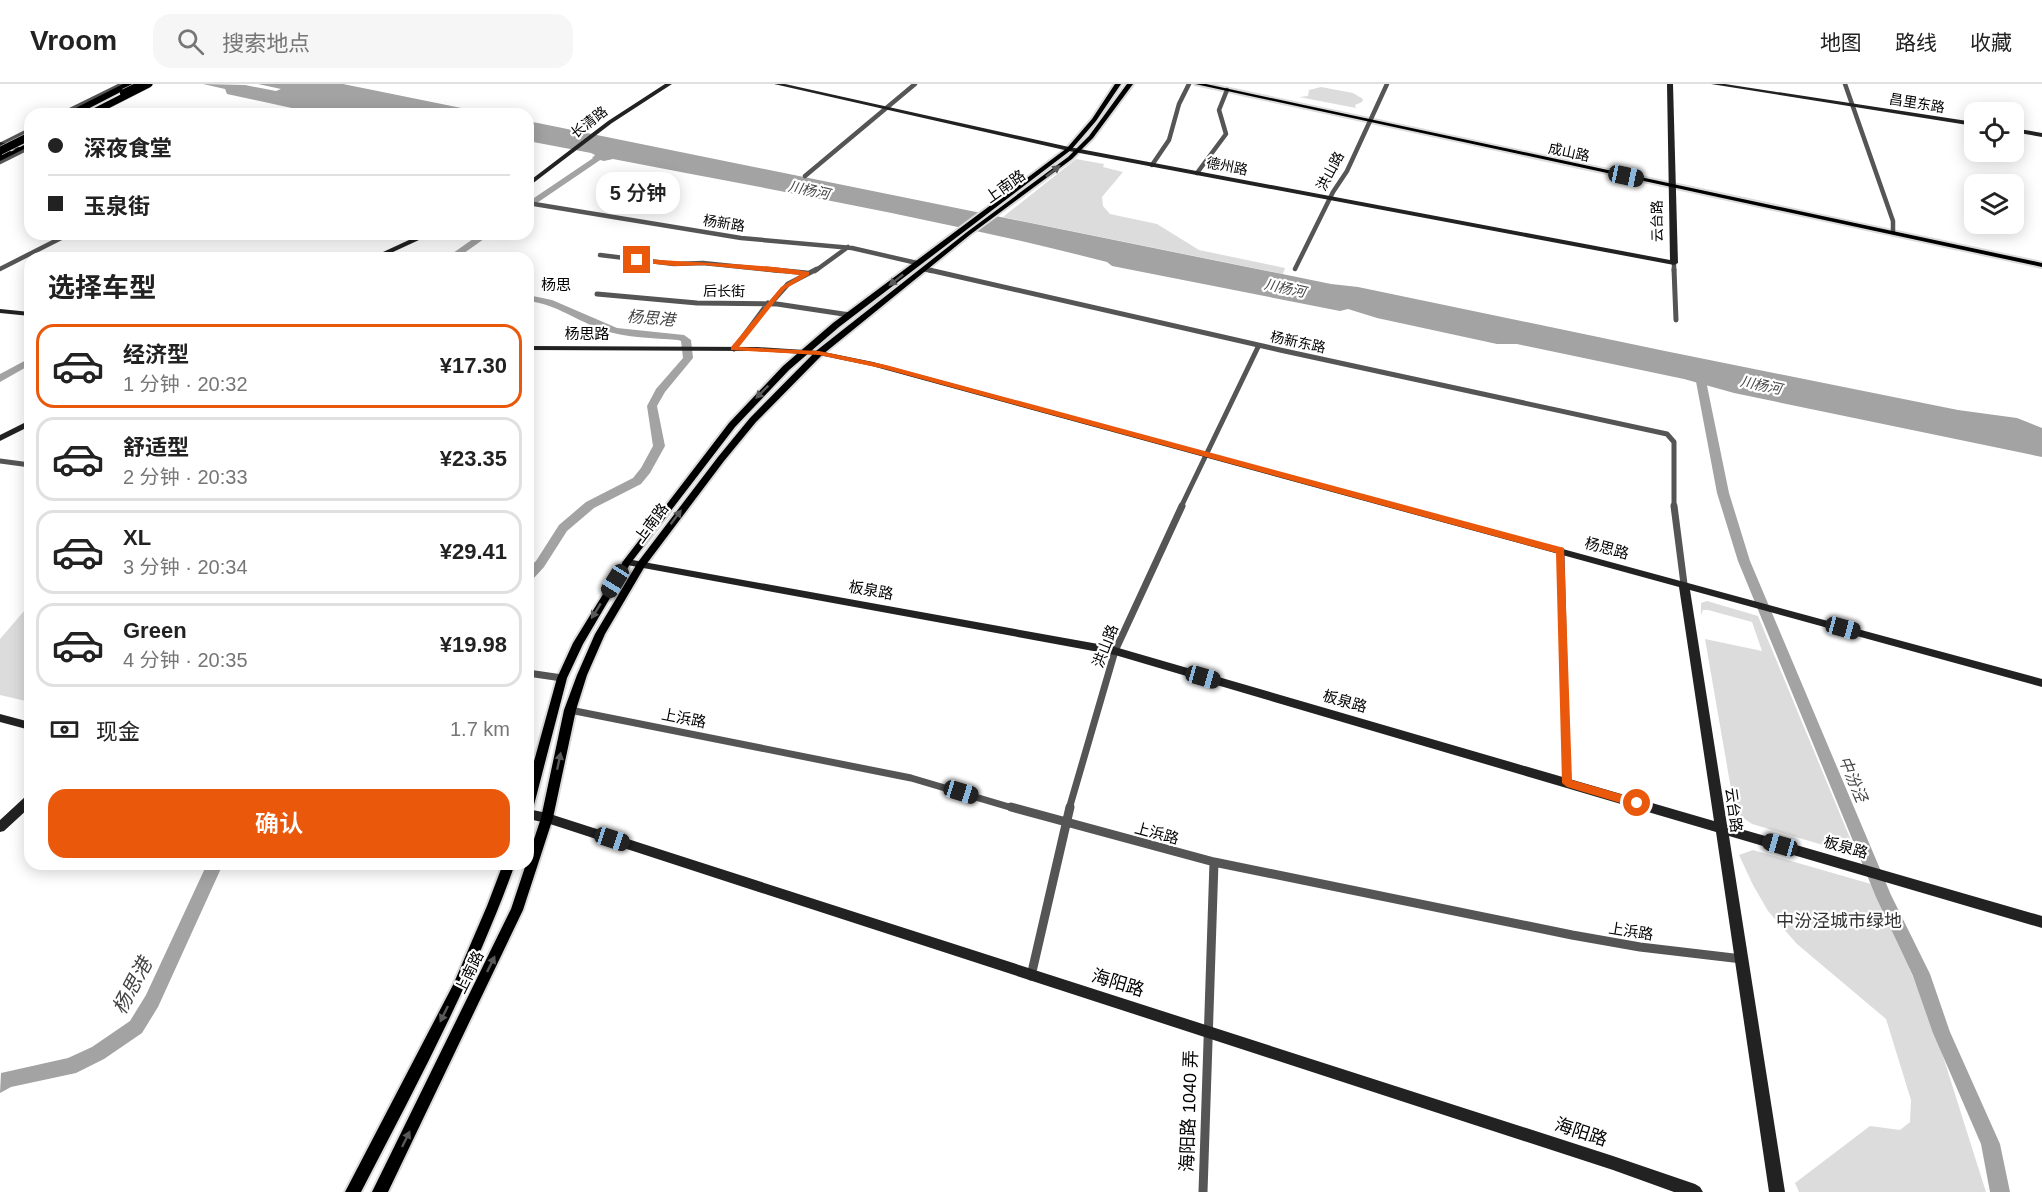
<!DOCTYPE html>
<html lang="zh">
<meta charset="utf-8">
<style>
:root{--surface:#fff;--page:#f6f6f6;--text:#222;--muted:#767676;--line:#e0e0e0;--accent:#ea580c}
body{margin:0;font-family:Helvetica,"Noto Sans SC",sans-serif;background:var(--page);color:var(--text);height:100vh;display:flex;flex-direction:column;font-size:22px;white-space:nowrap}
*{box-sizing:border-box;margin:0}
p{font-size:20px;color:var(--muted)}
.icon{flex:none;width:33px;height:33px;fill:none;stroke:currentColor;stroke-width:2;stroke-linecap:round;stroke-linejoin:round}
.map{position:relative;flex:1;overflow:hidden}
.drawer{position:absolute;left:24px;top:168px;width:510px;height:618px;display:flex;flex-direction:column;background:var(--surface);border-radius:18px;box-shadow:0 3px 15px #0003}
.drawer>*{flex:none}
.hud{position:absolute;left:24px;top:24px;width:510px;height:132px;border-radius:18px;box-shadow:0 3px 15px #0003;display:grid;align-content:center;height:132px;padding:0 24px;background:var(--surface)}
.buttons{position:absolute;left:1964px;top:18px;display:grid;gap:12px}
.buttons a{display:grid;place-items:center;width:60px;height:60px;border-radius:12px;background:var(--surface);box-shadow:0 3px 15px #0003;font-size:30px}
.end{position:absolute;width:27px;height:27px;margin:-14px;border:8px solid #ea580c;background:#fff;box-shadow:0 0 0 3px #fff}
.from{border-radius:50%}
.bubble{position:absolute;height:42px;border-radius:18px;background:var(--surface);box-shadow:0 3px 15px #0003;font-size:20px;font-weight:600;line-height:42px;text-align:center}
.car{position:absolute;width:18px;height:36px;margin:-18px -9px;border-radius:8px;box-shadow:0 0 4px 2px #0007;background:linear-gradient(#222 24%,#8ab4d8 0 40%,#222 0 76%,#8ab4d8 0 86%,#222 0)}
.hud b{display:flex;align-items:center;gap:21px;height:57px;font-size:22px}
.hud b+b{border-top:2px solid var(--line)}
.hud i{width:15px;height:15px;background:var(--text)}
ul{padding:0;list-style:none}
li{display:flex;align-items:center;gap:18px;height:84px;margin:0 12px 9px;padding:0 12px;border:3px solid var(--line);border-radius:18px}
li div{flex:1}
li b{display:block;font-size:22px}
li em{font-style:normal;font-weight:600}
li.on{border-color:var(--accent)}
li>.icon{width:54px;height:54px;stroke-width:1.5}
h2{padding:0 24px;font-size:27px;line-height:72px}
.pay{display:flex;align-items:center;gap:15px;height:66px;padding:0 24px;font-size:22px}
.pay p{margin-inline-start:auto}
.button{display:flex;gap:12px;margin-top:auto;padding:12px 24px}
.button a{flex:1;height:69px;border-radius:18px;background:var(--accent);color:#fff;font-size:24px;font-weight:600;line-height:69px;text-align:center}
header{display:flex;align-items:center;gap:36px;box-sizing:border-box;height:84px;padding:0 30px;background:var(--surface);border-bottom:2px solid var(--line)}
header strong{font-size:28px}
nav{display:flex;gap:33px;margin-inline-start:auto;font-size:21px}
.search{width:420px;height:54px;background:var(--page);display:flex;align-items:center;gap:15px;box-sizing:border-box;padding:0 21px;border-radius:18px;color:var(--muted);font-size:22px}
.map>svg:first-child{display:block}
</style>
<header>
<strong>Vroom</strong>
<div class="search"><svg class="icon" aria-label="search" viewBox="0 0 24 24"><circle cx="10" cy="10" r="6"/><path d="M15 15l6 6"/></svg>搜索地点</div>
<nav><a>地图</a><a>路线</a><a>收藏</a></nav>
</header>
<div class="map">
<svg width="2042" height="1108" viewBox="0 0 2042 1108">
<rect width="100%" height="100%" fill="#fff"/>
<path fill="#dcdcdc" d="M1321,3L1353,9L1363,15L1362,18L1355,21L1356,24L1299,13L1308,12L1309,6Z
M1076,75L1104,80L1103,83L1123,88L1102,113L1103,122L1110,130L1157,140L1199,166L1285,184L1283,190L1003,133Z
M1707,517L1758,532L1857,771L1752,740L1735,728L1705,555L1762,567L1752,538L1708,526H1703L1701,531V519Z
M30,520V618L0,611V555Z
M1753,766L1871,800L1914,895L1941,966L1986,1108H1799L1795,1099L1870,1042L1900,1046L1910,1038L1911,1016L1886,935L1797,860L1768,827L1753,801L1739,771Z"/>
<path fill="#a3a3a3" d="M203,0L245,1L276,7L281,5L258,0H343L491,30H319L227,10L225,5Z
M528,37L1331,200L1358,203L1665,267L1958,326L2017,334L2042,344V373L1734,309L1684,295L1517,260H1497L1377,234L1348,225L1340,227L1112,182L1107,178C944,136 778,107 613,75L604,77L592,74L595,71L591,69L528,57Z"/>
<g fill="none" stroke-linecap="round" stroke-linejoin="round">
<path fill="#a3a3a3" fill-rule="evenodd" d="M608,64L615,66L528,125V118Z
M480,150H491L457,174H446Z
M528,211L552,216L617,244L684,251L691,256L693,274L665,308L657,322L665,362L650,389L641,400L594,424L567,447L544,483L533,495L528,497V484L536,477L559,441L586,418L633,394L641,384L653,362L647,322L656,305L683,274L681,257L678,256C653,254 627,254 603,246C577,237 556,220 528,217Z
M30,274V281L0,298V290Z
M1699,284L1704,287L1729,409L1750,477L1891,811L1930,890L1950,948L2000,1060L2010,1108H1990L1981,1060L1933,949L1913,892L1876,813L1738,477L1717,409L1694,287Z
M207,780H223L158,923L142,949L104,975L76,989L11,1003L0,1009L1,989L68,974L92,963L130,937L146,911Z"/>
<defs>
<path id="primary" d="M123,0H131L72,30H64Z
M1115,0H1121L1096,37L1071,66L839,243L789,286L735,343L630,480L583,560L567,594L534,721L532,725L528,726V699L557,594L573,559L624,476L729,339L783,282L833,239L1067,64L1092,35Z
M1127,0H1133L1093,54L1072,75L971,150L822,271L756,338L724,377L645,482L605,550L587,591L576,626L553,734L523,826L388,1108H372L511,825L526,780H528V773L541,734L564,626L577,591L595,550L638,478L718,373L750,334L816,267L967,148L1068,73L1089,52Z
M1195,0H1206L2042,179V183Z
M30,58V62L0,77V73Z
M503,780H515C474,894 417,1000 361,1108H345L453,901L487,822Z"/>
<path id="highway" d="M128,0H136L78,30H70Z
M8,66L12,68L11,70L0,74V69Z"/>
</defs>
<use href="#primary" stroke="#dbdbdb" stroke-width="4"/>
<use href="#highway" stroke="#dbdbdb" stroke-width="3"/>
<path stroke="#555" stroke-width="4.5" d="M1845,0L1893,137V148
M62,30L123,0
M0,61L30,46
M0,78L30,63
M1152,81L1169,56L1179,20L1189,0
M1197,89L1226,50L1219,26L1227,6
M805,92L915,0
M528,119L741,154L852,164L917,179
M600,171L674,180L703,179L781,187
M1674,179V187
M0,185L69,150
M925,185L932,187
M1295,185L1333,108L1347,87L1387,0
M815,187L848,163"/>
<path stroke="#555" stroke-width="5" d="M766,185L807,189
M925,185L1280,266L1667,350L1674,358V423
M1674,185L1676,236
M597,210L697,219L777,220L850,231
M771,219L788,200L817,185
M734,265L768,219
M0,377L30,381
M1181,423L1259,261"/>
<path stroke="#555" stroke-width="7" d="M1674,422L1684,500
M1561,467L1567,699
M528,589L562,594
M570,626L911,694L1016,725
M1069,725L1115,567L1182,422"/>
<path stroke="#555" stroke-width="9" d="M1011,723L1214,778L1572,851L1640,863L1742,875
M1031,892L1070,723
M1203,1108L1214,778"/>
<path fill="#222" fill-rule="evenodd" d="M665,0H672L612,39L528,103V98L608,37Z
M774,0H785L1069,63L1670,176L1667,0H1673L1678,179L1674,181L1069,67Z
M1711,0H1725L1974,38V42Z
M2013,44L2042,49V53L2013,48Z
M0,58L22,64L23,65L20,67L0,62Z
M422,150H432L380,174H370Z
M0,225L30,228V232L0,229Z
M528,262L757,263L819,267L873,278L2042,595V603L1690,506L1727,741L2042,832V844L1729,752L1785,1108H1769L1716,748L1115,571L627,481L622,478L627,475L1115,563L1714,737L1679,503L872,282L819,271L757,267L528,266Z
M30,336V342L0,357V351Z
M0,630L30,638V646L0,638Z
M30,711V723L4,747L0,748V736L26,712Z
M528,725L547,729L1613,1072L1695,1100L1700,1103L1703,1108H1674L1613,1086L547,739L528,735Z"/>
<use href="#primary" fill="#000" fill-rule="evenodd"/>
<use href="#highway" fill="#000" fill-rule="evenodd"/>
<defs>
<path id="primary-bridge" d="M90,30L149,0"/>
<path id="highway-bridge" d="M124,9L143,0
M0,67L30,52"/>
</defs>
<use href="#primary-bridge" stroke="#dbdbdb" stroke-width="8" stroke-linecap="butt"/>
<use href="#highway-bridge" stroke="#dbdbdb" stroke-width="9" stroke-linecap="butt"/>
<use href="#primary-bridge" stroke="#000" stroke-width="7"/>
<use href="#highway-bridge" stroke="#000" stroke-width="8"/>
</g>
<defs><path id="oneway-solid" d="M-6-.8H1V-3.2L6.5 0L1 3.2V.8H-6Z" transform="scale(1.5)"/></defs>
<g fill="#595959">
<use href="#oneway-solid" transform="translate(1053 87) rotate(-38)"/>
<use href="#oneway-solid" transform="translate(896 196) rotate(142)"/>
<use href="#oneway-solid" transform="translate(762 308) rotate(135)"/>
<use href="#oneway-solid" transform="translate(676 433) rotate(-53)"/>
<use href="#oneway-solid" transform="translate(596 527) rotate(122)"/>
<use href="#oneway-solid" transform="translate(559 677) rotate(-78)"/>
<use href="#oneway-solid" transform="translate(491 880) rotate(-64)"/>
<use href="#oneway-solid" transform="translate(444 930) rotate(116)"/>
<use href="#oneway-solid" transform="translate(406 1055) rotate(-64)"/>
</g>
<path fill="#ea580c" d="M637,174C694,180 753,178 809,188V191L785,205L739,263L819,267L886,281L1564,464L1572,696L1641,716V722L1637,724L1567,703L1562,699L1556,469L885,285L819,271L731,266V263L781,203L800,191L704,181L676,182L635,178Z"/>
<g text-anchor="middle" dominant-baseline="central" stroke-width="4.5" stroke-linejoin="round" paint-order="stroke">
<g font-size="14" fill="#000" stroke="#fff">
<text transform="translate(1917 19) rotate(9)">昌里东路</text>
<text transform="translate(589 38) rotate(-38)">长清路</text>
<text transform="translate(1569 68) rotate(12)">成山路</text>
<text transform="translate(1227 82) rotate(11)">德州路</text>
<text transform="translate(1330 87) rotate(-62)">洪山路</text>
<text transform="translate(1657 137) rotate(-91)">云台路</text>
<text transform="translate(724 139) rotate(9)">杨新路</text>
<text transform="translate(724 207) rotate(1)">后长街</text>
<text transform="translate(1298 258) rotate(12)">杨新东路</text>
</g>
<g font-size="14" font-style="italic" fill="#444" stroke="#fff">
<text transform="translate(809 106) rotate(12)">川杨河</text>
<text transform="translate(1285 204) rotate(12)">川杨河</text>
<text transform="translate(1761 301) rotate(12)">川杨河</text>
</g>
<g font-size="15" fill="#000" stroke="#fff">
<text transform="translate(1005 102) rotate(-35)">上南路</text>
<text x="587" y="249">杨思路</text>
<text transform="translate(651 439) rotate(-53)">上南路</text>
<text transform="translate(1607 464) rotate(15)">杨思路</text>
<text transform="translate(871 506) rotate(10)">板泉路</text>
<text transform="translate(1105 562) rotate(-69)">洪山路</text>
<text transform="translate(1345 617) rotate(16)">板泉路</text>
<text transform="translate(684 634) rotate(11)">上浜路</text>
<text transform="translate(1734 726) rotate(82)">云台路</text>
<text transform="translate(1157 749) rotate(15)">上浜路</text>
<text transform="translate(1846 763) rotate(16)">板泉路</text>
<text transform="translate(1631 847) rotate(9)">上浜路</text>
<text transform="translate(469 888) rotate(-64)">上南路</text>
</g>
<g font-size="15" fill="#000" stroke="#fff">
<text x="556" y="200">杨思</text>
</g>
<g font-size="16" font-style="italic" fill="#444" stroke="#fff">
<text transform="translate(651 234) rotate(5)">杨思港</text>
<text transform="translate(1853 695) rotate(67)">中汾泾</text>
</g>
<g font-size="18" fill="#333" stroke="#fff">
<text x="1839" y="837">中汾泾城市绿地</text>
</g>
<g font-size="18" fill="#000" stroke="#fff">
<text transform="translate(1118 899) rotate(17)">海阳路</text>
<text transform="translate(1189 1027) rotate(-88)">海阳路 1040 弄</text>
<text transform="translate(1581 1048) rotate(18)">海阳路</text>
</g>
<g font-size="20" font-style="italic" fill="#444" stroke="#fff">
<text transform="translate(132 902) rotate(-62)">杨思港</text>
</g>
</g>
</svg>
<div class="buttons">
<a><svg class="icon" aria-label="locate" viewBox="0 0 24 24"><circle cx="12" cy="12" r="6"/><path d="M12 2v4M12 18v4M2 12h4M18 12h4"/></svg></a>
<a><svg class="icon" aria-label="layers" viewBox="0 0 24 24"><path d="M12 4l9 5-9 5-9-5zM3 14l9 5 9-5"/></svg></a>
</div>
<i class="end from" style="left:1637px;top:719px"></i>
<i class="end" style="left:637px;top:176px"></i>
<div class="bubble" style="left:596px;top:88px;width:84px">5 分钟</div>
<i class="car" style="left:1626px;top:92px;rotate:102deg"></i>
<i class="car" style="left:615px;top:497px;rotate:212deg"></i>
<i class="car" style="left:1843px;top:544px;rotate:105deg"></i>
<i class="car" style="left:1203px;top:593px;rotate:106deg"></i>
<i class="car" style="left:961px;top:708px;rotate:107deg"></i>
<i class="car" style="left:612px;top:755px;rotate:108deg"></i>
<i class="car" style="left:1780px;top:761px;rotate:286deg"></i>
<div class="hud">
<b><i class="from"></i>深夜食堂</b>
<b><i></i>玉泉街</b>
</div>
<section class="drawer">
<h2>选择车型</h2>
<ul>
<li class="on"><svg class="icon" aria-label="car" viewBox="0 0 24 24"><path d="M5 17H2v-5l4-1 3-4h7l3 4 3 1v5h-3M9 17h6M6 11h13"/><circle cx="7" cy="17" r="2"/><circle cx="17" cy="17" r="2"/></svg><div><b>经济型</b><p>1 分钟 · 20:32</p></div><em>¥17.30</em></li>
<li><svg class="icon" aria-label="car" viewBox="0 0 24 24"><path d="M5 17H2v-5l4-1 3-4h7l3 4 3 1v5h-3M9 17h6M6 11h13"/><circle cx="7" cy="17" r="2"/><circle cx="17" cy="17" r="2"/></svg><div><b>舒适型</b><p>2 分钟 · 20:33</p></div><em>¥23.35</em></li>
<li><svg class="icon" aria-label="car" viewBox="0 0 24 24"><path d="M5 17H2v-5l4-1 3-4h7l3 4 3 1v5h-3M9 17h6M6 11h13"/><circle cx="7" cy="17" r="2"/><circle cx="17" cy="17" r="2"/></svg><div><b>XL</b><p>3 分钟 · 20:34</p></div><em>¥29.41</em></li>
<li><svg class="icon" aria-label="car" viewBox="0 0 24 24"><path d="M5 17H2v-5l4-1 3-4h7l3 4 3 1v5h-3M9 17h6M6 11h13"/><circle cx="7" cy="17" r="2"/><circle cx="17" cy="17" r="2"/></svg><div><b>Green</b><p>4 分钟 · 20:35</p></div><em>¥19.98</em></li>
</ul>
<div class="pay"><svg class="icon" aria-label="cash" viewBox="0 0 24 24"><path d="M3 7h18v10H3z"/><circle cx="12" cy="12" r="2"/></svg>现金<p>1.7 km</p></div>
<div class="button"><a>确认</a></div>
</section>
</div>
